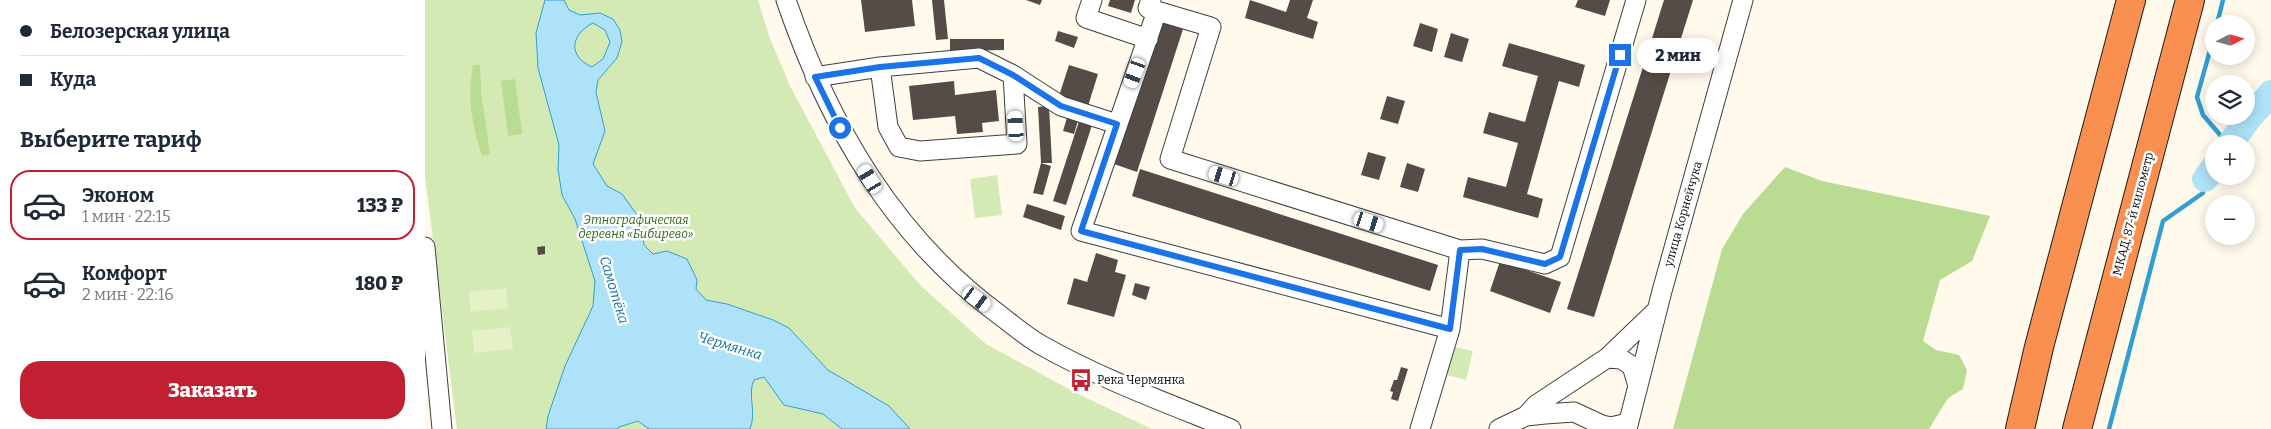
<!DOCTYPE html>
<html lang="ru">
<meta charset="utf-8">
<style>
:root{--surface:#fff;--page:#f2f2f3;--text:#1f2937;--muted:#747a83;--line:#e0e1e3;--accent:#c12033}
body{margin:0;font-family:Bitter,serif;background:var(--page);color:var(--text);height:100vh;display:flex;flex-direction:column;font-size:19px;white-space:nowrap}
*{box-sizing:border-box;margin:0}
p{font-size:16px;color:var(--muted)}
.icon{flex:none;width:28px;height:28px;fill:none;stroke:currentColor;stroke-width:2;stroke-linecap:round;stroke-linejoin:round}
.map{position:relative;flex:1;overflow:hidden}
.sheet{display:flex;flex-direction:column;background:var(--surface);width:425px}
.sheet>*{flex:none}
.banner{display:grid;align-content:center;height:110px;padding:0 20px;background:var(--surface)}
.needle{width:32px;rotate:84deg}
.controls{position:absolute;left:1780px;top:15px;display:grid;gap:10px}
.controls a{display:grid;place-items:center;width:50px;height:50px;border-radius:50%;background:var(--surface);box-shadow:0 2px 12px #0003;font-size:25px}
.end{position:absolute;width:22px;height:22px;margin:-11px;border:6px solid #1a73e8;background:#fff;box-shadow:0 0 0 2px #fff}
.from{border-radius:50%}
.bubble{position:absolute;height:35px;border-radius:18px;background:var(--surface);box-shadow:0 2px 12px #0003;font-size:16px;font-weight:800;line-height:35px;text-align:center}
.car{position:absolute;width:15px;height:30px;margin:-15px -8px;border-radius:6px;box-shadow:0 0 4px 1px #0007;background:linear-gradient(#fff 24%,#345 0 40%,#fff 0 76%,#345 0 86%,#fff 0)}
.banner b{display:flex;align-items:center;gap:18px;height:48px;font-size:19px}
.banner b+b{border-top:1px solid var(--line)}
.banner i{width:12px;height:12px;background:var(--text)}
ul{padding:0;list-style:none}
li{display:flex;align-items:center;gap:15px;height:70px;margin:0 10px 8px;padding:0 10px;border:2px solid transparent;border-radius:20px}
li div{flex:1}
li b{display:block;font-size:19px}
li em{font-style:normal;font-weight:800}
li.on{border-color:var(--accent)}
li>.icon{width:45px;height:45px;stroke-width:1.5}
h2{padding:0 20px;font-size:22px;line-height:60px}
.button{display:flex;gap:10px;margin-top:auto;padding:10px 20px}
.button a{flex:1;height:58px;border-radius:20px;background:var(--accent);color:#fff;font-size:20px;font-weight:800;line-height:58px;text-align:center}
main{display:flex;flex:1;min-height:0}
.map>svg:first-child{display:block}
</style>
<main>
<section class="sheet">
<div class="banner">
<b><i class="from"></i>Белозерская улица</b>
<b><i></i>Куда</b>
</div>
<h2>Выберите тариф</h2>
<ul>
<li class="on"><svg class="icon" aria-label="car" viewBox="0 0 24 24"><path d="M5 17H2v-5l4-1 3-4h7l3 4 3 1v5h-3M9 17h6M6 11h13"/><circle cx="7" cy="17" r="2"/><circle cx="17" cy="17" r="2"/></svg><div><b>Эконом</b><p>1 мин · 22:15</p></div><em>133 ₽</em></li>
<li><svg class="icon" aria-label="car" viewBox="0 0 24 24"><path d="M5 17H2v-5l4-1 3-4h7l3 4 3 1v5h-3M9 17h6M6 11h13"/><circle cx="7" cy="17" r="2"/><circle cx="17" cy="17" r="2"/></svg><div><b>Комфорт</b><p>2 мин · 22:16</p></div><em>180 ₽</em></li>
</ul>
<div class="button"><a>Заказать</a></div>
</section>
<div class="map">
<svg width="1846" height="429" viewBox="0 0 1846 429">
<rect width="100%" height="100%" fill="#fffaeb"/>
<path fill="#d4eab4" d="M0,0H333L344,36L365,86L430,208L496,286L561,344L653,394L727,429H32L0,176Z
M572,175L577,215L550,218L545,179Z
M1029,347L1048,351L1041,380L1022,375Z"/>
<path fill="#b9dc92" d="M48,65H55L56,91L65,154L57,156C47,126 42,96 48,65Z
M90,79L97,134L83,136L76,81Z
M1360,167L1397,181L1565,216L1547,261L1515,280L1498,341L1511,350L1534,355L1542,370L1538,389L1523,398L1504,429H1248L1297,249L1318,214Z"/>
<path fill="#e5f1c6" d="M81,288L83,308L46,312L44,292Z
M85,327L88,349L49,353L47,331Z"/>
<path fill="#aee2f8" stroke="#329ed2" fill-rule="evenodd" d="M120,0H139L144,10L155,15L175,13L188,19L195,30L197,42L192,58L173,80L171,92L180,131L168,164L182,186L197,194L215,219L219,245L228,254L242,251L262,259L272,280L271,289L281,300L302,304L348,320L364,328L403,370L464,406L485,429H417L398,414L359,405L339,377L329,380C322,394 332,412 325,429H224L213,421L194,427L193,429H121L123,416L140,366L168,306L170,281L150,219L137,195L133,169L134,145L113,68L111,33ZM168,23L180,30L185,42L178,59L167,67C142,56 146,34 168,23Z"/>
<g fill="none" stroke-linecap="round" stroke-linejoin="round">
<path stroke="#329ed2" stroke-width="4.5" d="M1792,24L1798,0
M1789,36L1772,97L1778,115L1803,144
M1684,429L1738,221L1778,193L1780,179"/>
<path stroke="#aee2f8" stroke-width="26" d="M1805,144L1824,118L1846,93
M1780,179L1789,167"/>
</g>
<path fill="#554c48" d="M436,0H487L490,26L440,32Z
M507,0H519L523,39L511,40Z
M601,0H617L615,5Z
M685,0H710L706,13L683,6Z
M825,0L861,12L865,0H888L882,18L893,22L888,39L820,18Z
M1153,0H1185L1180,16L1150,7Z
M1239,0H1268L1169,317L1142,309Z
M736,19L759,26L712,172L689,164Z
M995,23L1013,29L1007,52L988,46Z
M633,31L653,37L649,48L630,41Z
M1026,33L1044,39L1037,62L1019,57Z
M525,39H579V50L525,51Z
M1084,43L1160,65L1154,87L1134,81L1102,194L1118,199L1113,218L1038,197L1043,177L1081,187L1093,143L1058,133L1064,112L1100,122L1113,76L1077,66Z
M644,65L673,74L663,106L634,96Z
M529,81L530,95L571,90L574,121L557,123L558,132L532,134L530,116L488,120L484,86Z
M962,96L980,101L973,124L955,119Z
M624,106L627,163H616L626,166L618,195L608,193L616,163L613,107Z
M644,111L655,114L649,134L638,131Z
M656,115L669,119L641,205L628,201Z
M943,152L961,157L954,180L936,175Z
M982,163L1000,169L993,192L975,187Z
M715,169L1013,265L1005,291L707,196Z
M602,204L640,216L636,230L598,217Z
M120,246V254L113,255L112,247Z
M671,253L693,260L690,272L701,275L689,317L642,304L649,278L662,282Z
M1075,261L1136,282L1125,313L1065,291Z
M710,283L725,287L721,300L707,295Z
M976,367L983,369L973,401L966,399L968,392L965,391L969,380H972Z"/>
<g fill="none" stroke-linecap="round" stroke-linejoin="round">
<defs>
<path id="minor" d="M361,0C404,125 468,237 576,316C589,326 602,337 616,345C676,379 742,403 806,429
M667,0L661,18L723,39
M726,0L723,8L732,11L656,231L1025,329L995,429
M732,11L786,27L745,159L1035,250L1025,329
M455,67L463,127L474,147L495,151L592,144L588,75
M390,77L455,67L554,58L588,75L636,106L692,124
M0,247L17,429
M1035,250L1057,249L1120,264L1135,257L1211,0
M1182,358L1196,359L1207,366L1213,386
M1101,416L1111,405L1182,358L1231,311
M1074,429L1101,416L1120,414L1149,412L1177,425L1186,427L1203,423
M1202,429L1237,291L1318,0"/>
<path id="highway" d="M1595,429L1614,347L1706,0
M1652,429L1765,0"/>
</defs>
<use href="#minor" stroke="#3f3f3f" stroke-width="21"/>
<use href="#highway" stroke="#1d1d1d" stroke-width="30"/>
<use href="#minor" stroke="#fff" stroke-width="19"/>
<use href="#highway" stroke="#fa904f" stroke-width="28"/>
</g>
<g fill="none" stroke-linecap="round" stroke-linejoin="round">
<path stroke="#1a73e8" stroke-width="6" d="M415,128L390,77L455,67L554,58L588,75L636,106L692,124L656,231L1025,329L1035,250L1057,249L1120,264L1135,257L1195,55"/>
</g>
<defs>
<symbol id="bus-bare" viewBox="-9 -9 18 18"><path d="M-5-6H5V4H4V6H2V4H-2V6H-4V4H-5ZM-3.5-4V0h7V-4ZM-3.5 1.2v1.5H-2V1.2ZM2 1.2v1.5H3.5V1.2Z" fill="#c12033" stroke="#fff" stroke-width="2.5" paint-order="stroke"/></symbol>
</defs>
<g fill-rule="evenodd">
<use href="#bus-bare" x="640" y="364" width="32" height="32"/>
</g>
<g text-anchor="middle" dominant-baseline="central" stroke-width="5" stroke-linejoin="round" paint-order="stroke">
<g font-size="12" fill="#0c0c0c" stroke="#fff">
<text transform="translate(1258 214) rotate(-74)">улица Корнейчука</text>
<text transform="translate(1708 214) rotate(-75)">МКАД, 87-й километр</text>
</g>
<g font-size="12" font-style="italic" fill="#30661b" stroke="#fff">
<text x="211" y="220">Этнографическая<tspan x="211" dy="14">деревня «Бибирево»</tspan></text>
</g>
<g font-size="12" fill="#0c0c0c" stroke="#fff" text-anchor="start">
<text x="672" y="380">Река Чермянка</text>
</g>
<g font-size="14" font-style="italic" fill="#116ea2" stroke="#fff">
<text transform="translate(189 290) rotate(73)">Самотёка</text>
<text transform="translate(305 346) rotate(17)">Чермянка</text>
</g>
</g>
</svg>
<div class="controls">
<a><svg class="needle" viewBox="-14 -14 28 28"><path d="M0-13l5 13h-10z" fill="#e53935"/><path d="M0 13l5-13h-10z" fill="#747a83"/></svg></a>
<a><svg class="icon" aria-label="layers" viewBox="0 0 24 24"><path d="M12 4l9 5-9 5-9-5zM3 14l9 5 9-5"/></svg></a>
<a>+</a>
<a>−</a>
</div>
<i class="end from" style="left:415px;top:128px"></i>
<i class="end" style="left:1195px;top:55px"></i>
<div class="bubble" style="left:1212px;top:38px;width:82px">2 мин</div>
<i class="car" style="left:710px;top:73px;rotate:200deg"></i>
<i class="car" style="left:591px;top:126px;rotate:356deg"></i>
<i class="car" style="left:799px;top:176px;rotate:287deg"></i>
<i class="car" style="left:445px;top:179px;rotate:329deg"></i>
<i class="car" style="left:944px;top:222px;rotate:108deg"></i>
<i class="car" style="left:552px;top:299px;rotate:126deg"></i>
</div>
</main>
